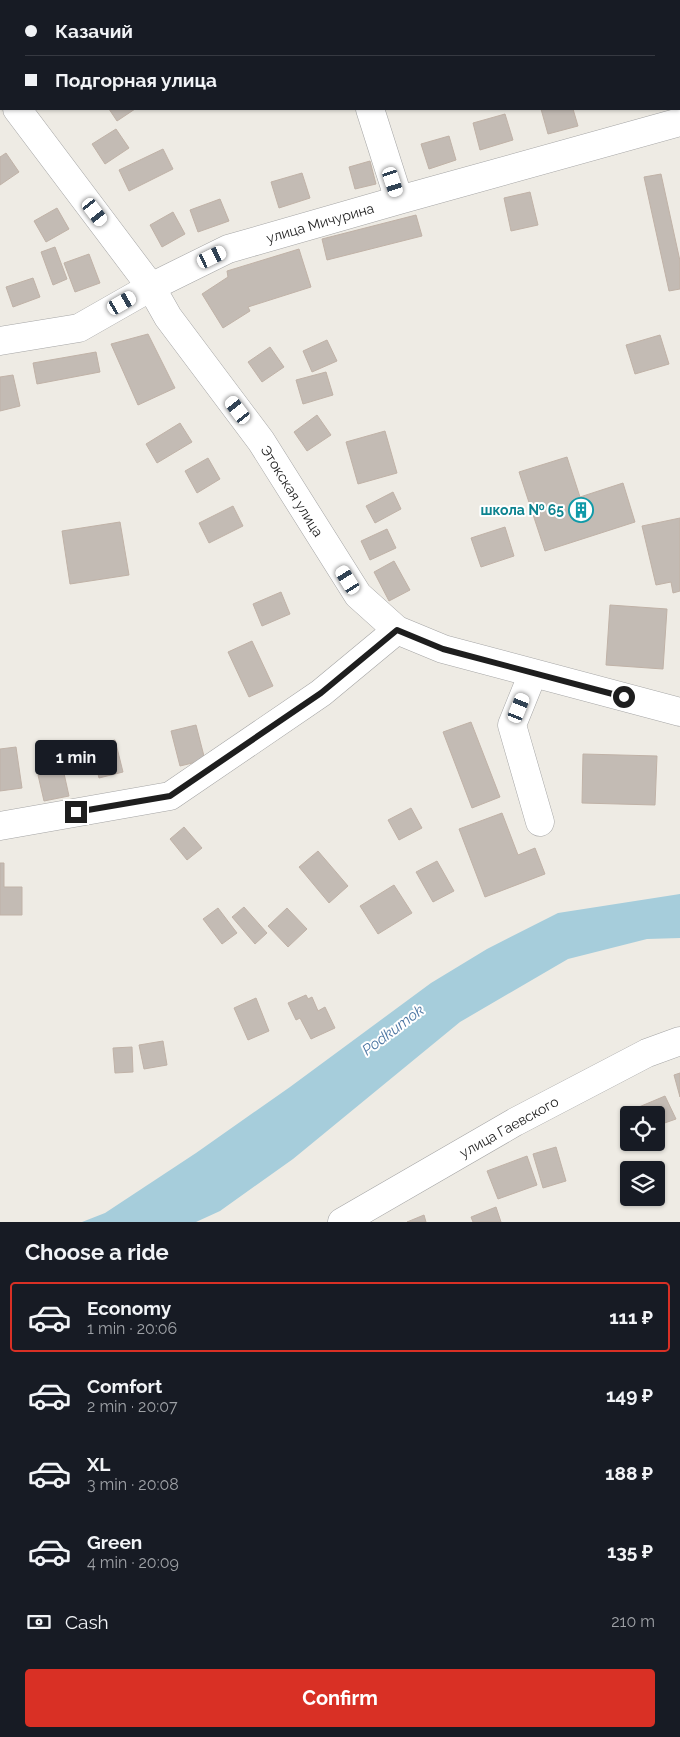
<!DOCTYPE html>
<meta charset="utf-8">
<style>
:root{--surface:#171b24;--page:#20242c;--text:#f1f3f6;--muted:#9ea1a6;--line:#363941;--accent:#d93025}
body{margin:0;font-family:Raleway,sans-serif;background:var(--page);color:var(--text);height:100vh;display:flex;flex-direction:column;font-size:19px;white-space:nowrap}
*{box-sizing:border-box;margin:0}
p{font-size:16px;color:var(--muted)}
.icon{flex:none;width:28px;height:28px;fill:none;stroke:currentColor;stroke-width:2;stroke-linecap:round;stroke-linejoin:round}
.map{position:relative;height:1222px;overflow:hidden}
.drawer{display:flex;flex-direction:column;background:var(--surface);flex:1}
.drawer>*{flex:none}
.banner{position:absolute;left:0px;top:0px;width:680px;height:110px;box-shadow:0 1px 4px #0004;display:grid;align-content:center;height:110px;padding:0 25px;background:var(--surface)}
.tools{position:absolute;left:620px;top:1106px;display:grid;gap:10px}
.tools a{display:grid;place-items:center;width:45px;height:45px;border-radius:5px;background:var(--surface);box-shadow:0 1px 4px #0004;font-size:25px}
.end{position:absolute;width:22px;height:22px;margin:-11px;border:6px solid #1e1e1e;background:#fff;box-shadow:0 0 0 2px #fff}
.from{border-radius:50%}
.bubble{position:absolute;height:35px;border-radius:5px;background:var(--surface);box-shadow:0 1px 4px #0004;font-size:16px;font-weight:700;line-height:35px;text-align:center}
.car{position:absolute;width:15px;height:30px;margin:-15px -8px;border-radius:6px;box-shadow:0 0 4px 1px #0007;background:linear-gradient(#fff 24%,#345 0 40%,#fff 0 76%,#345 0 86%,#fff 0)}
.banner b{display:flex;align-items:center;gap:18px;height:48px;font-size:19px}
.banner b+b{border-top:1px solid var(--line)}
.banner i{width:12px;height:12px;background:var(--text)}
ul{padding:0;list-style:none}
li{display:flex;align-items:center;gap:15px;height:70px;margin:0 10px 8px;padding:0 15px;border:2px solid transparent;border-radius:5px}
li div{flex:1}
li b{display:block;font-size:19px}
li em{font-style:normal;font-weight:700}
li.selected{border-color:var(--accent)}
li>.icon{width:45px;height:45px;stroke-width:1.5}
h2{padding:0 25px;font-size:22px;line-height:60px}
.pay{display:flex;align-items:center;gap:12px;height:55px;padding:0 25px;font-size:19px}
.pay p{margin-inline-start:auto}
.button{display:flex;gap:10px;margin-top:auto;padding:10px 25px}
.button a{flex:1;height:58px;border-radius:5px;background:var(--accent);color:#fff;font-size:20px;font-weight:700;line-height:58px;text-align:center}
.map>svg:first-child{display:block}
</style>
<div class="map">
<svg width="680" height="1222" viewBox="0 0 680 1222">
<rect width="100%" height="100%" fill="#eeebe4"/>
<path fill="#a6cddb" d="M680,894V938L647,939L568,959L460,1022L293,1159L220,1211L196,1222H82L105,1213L196,1153L290,1087L431,983L487,949L558,913Z"/>
<path fill="#c3bbb4" stroke="#c0b2a7" d="M109,109H135L117,121Z
M541,109H573L578,126L548,134Z
M505,114L513,140L480,150L473,123Z
M116,129L129,148L105,164L92,144Z
M449,136L456,160L429,169L421,144Z
M163,149L173,169L129,191L119,170Z
M6,153L19,172L0,185V157Z
M370,161L376,184L355,189L349,167Z
M302,173L310,198L279,208L271,182Z
M661,174L680,261V289L669,291L644,177Z
M530,192L538,225L511,231L504,198Z
M220,199L229,221L198,232L190,210Z
M57,208L69,229L46,242L34,221Z
M173,212L185,234L162,247L150,225Z
M416,215L422,236L327,260L322,239Z
M55,247L67,279L53,285L41,252Z
M299,249L311,287L248,307L250,311L223,328L202,294L228,277L227,271Z
M89,254L100,283L75,292L64,263Z
M33,278L40,297L13,307L6,287Z
M148,334L175,388L138,405L111,344Z
M660,335L669,364L635,374L626,345Z
M327,340L337,361L312,372L303,351Z
M270,347L284,367L262,382L248,362Z
M96,352L100,372L37,384L33,363Z
M326,372L333,395L303,404L296,380Z
M13,375L20,406L0,411V377Z
M317,415L331,435L307,451L294,432Z
M180,423L192,442L157,463L146,444Z
M385,431L397,473L358,484L346,442Z
M567,457L580,497L623,483L635,522L545,551L519,472Z
M208,458L220,479L197,493L185,471Z
M393,492L401,509L375,523L366,506Z
M233,506L243,526L209,543L199,523Z
M680,518V591L673,593L671,582L656,585L642,526Z
M120,522L129,575L70,584L62,531Z
M505,527L514,556L481,567L471,538Z
M387,529L396,548L370,560L361,541Z
M394,561L410,590L389,601L374,572Z
M281,592L290,614L262,626L253,604Z
M610,605L667,609L663,669L606,665Z
M252,641L273,686L249,697L228,652Z
M471,722L500,797L472,808L443,732Z
M196,725L205,760L180,766L171,731Z
M115,740L123,772L99,778L91,746Z
M16,747L22,788L0,791V749Z
M583,754L657,756L655,805L582,803Z
M63,769L69,796L44,801L38,775Z
M411,808L422,828L399,840L388,820Z
M502,813L518,855L535,848L545,874L485,897L459,829Z
M184,827L202,848L187,860L170,839Z
M318,851L348,886L329,903L299,867Z
M437,861L454,891L433,902L416,872Z
M0,863H4V887H22V915H0Z
M394,885L412,913L378,934L360,906Z
M244,907L267,933L255,944L232,917Z
M218,908L237,933L222,944L203,919Z
M287,908L307,929L288,947L268,926Z
M306,995L308,999L312,997L318,1011L325,1007L335,1028L311,1039L300,1018L296,1020L288,1003Z
M256,998L269,1031L248,1040L234,1008Z
M163,1041L167,1065L144,1069L139,1045Z
M132,1047L133,1072L115,1073L113,1048Z
M680,1073V1097L674,1075Z
M665,1096L676,1119L656,1126V1115L629,1116L627,1112Z
M556,1147L566,1181L543,1188L533,1154Z
M527,1156L537,1185L498,1199L487,1171Z
M496,1207L501,1222H473L471,1217Z
M424,1215L426,1222H407Z"/>
<g fill="none" stroke-linecap="round" stroke-linejoin="round">
<defs>
<path id="minor" d="M335,0L336,1
M0,86L1,88
M17,109L151,287L168,317L261,441L358,595L397,630L443,649L680,712
M370,109L399,200
M0,341L79,328L151,287L228,249L399,200L680,122
M533,673L512,725L540,822
M0,826L170,796L321,693L397,630
M342,1222L515,1122L647,1053L680,1041"/>
<path id="major" d="M664,0V1
M679,63L680,68"/>
</defs>
<use href="#minor" stroke="#a5a5a5" stroke-width="29"/>
<use href="#major" stroke="#926706" stroke-width="29"/>
<use href="#minor" stroke="#fff" stroke-width="28"/>
<use href="#major" stroke="#f8d49f" stroke-width="28"/>
</g>
<g fill="none" stroke-linecap="round" stroke-linejoin="round">
<path stroke="#1e1e1e" stroke-width="6" d="M76,812L170,796L321,693L397,630L443,649L624,697"/>
</g>
<defs>
<symbol id="building-ring" viewBox="-11 -11 22 22"><circle r="9.5" fill="#fff" stroke="#0f9aa8" stroke-width="1.5"/><path d="M-4-6H4V6H1V3H-1V6H-4ZM-2.5-4.3h1.7v1.8h-1.7ZM.8-4.3h1.7v1.8H.8ZM-2.5-1h1.7V.8h-1.7ZM.8-1h1.7V.8H.8Z" fill="#0f9aa8"/></symbol>
</defs>
<g fill-rule="evenodd">
<use href="#building-ring" x="567" y="496" width="28" height="28"/>
</g>
<g text-anchor="middle" dominant-baseline="central" stroke-width="4" stroke-linejoin="round" paint-order="stroke">
<g font-size="14" fill="#1e1e1e" stroke="#fff">
<text transform="translate(320 223) rotate(-16)">улица Мичурина</text>
<text transform="translate(292 491) rotate(58)">Этокская улица</text>
<text transform="translate(509 1127) rotate(-29)">улица Гаевского</text>
</g>
<g font-size="14" font-weight="bold" fill="#0d838f" stroke="#fff" text-anchor="end">
<text x="564" y="510">школа № 65</text>
</g>
<g font-size="15" font-style="italic" fill="#4b75a2" stroke="#fff">
<text transform="translate(393 1030) rotate(-37)">Podkumok</text>
</g>
</g>
</svg>
<div class="tools">
<a><svg class="icon" aria-label="locate" viewBox="0 0 24 24"><circle cx="12" cy="12" r="6"/><path d="M12 2v4M12 18v4M2 12h4M18 12h4"/></svg></a>
<a><svg class="icon" aria-label="layers" viewBox="0 0 24 24"><path d="M12 4l9 5-9 5-9-5zM3 14l9 5 9-5"/></svg></a>
</div>
<i class="end from" style="left:624px;top:697px"></i>
<i class="end" style="left:76px;top:812px"></i>
<div class="bubble" style="left:35px;top:740px;width:82px">1 min</div>
<i class="car" style="left:393px;top:182px;rotate:162deg"></i>
<i class="car" style="left:95px;top:212px;rotate:143deg"></i>
<i class="car" style="left:212px;top:257px;rotate:64deg"></i>
<i class="car" style="left:122px;top:303px;rotate:60deg"></i>
<i class="car" style="left:238px;top:410px;rotate:323deg"></i>
<i class="car" style="left:348px;top:580px;rotate:328deg"></i>
<i class="car" style="left:519px;top:708px;rotate:22deg"></i>
<div class="banner">
<b><i class="from"></i>Казачий</b>
<b><i></i>Подгорная улица</b>
</div>
</div>
<section class="drawer">
<h2>Choose a ride</h2>
<ul>
<li class="selected"><svg class="icon" aria-label="car" viewBox="0 0 24 24"><path d="M5 17H2v-5l4-1 3-4h7l3 4 3 1v5h-3M9 17h6M6 11h13"/><circle cx="7" cy="17" r="2"/><circle cx="17" cy="17" r="2"/></svg><div><b>Economy</b><p>1 min · 20:06</p></div><em>111 ₽</em></li>
<li><svg class="icon" aria-label="car" viewBox="0 0 24 24"><path d="M5 17H2v-5l4-1 3-4h7l3 4 3 1v5h-3M9 17h6M6 11h13"/><circle cx="7" cy="17" r="2"/><circle cx="17" cy="17" r="2"/></svg><div><b>Comfort</b><p>2 min · 20:07</p></div><em>149 ₽</em></li>
<li><svg class="icon" aria-label="car" viewBox="0 0 24 24"><path d="M5 17H2v-5l4-1 3-4h7l3 4 3 1v5h-3M9 17h6M6 11h13"/><circle cx="7" cy="17" r="2"/><circle cx="17" cy="17" r="2"/></svg><div><b>XL</b><p>3 min · 20:08</p></div><em>188 ₽</em></li>
<li><svg class="icon" aria-label="car" viewBox="0 0 24 24"><path d="M5 17H2v-5l4-1 3-4h7l3 4 3 1v5h-3M9 17h6M6 11h13"/><circle cx="7" cy="17" r="2"/><circle cx="17" cy="17" r="2"/></svg><div><b>Green</b><p>4 min · 20:09</p></div><em>135 ₽</em></li>
</ul>
<div class="pay"><svg class="icon" aria-label="cash" viewBox="0 0 24 24"><path d="M3 7h18v10H3z"/><circle cx="12" cy="12" r="2"/></svg>Cash<p>210 m</p></div>
<div class="button"><a>Confirm</a></div>
</section>
